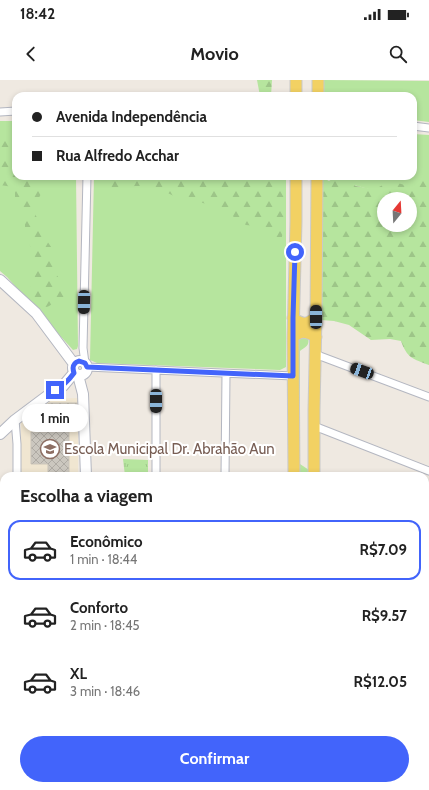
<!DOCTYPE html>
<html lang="pt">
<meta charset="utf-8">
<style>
:root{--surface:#fff;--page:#f2f2f2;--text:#222;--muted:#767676;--line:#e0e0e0;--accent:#4264fb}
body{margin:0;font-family:Cabin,sans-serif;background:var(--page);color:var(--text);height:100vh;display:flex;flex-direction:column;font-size:15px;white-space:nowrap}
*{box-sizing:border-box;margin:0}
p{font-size:13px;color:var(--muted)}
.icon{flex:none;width:22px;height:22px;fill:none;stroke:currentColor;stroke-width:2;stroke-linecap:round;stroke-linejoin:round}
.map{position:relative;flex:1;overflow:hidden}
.panel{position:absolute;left:0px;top:392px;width:429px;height:318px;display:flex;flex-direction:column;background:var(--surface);border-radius:12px 12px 0 0;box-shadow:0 2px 6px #0003}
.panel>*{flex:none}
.banner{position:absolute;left:12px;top:12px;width:405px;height:88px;border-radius:12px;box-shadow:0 2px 6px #0003;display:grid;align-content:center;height:88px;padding:0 20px;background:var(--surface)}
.needle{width:26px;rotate:18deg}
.fabs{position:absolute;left:377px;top:112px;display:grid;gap:8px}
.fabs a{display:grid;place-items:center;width:40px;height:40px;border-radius:50%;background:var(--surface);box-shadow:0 2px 6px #0003;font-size:20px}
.end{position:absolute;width:18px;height:18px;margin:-9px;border:5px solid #4264fb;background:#fff;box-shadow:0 0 0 2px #fff}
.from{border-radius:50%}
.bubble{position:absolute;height:28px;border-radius:14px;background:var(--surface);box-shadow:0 2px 6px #0003;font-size:13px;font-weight:700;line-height:28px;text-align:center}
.car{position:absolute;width:12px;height:24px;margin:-12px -6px;border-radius:5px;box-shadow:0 0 3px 1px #0007;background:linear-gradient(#222 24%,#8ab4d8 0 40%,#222 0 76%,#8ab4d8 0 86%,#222 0)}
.banner b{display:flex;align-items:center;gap:14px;height:38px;font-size:15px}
.banner b+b{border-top:1px solid var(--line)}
.banner i{width:10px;height:10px;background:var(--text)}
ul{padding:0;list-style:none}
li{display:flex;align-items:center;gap:12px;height:60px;margin:0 8px 6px;padding:0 12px;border:2px solid transparent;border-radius:12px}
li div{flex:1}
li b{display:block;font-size:15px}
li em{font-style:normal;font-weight:700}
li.current{border-color:var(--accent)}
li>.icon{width:36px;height:36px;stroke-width:1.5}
h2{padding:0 20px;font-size:18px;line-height:48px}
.button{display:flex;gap:8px;margin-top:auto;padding:8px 20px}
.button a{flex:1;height:46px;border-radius:24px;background:var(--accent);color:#fff;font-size:16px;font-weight:700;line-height:46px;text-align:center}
.status{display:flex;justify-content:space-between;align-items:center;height:28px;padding:0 20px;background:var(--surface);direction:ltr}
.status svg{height:11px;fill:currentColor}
header{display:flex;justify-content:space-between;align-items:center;height:52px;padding:0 20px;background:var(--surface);font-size:18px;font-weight:700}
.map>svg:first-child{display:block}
</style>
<div class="status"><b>18:42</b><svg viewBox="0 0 49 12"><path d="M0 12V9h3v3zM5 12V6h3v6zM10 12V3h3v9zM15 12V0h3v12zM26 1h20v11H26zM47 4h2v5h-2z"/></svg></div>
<header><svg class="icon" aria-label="back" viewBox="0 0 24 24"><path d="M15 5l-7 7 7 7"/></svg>Movio<svg class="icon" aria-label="search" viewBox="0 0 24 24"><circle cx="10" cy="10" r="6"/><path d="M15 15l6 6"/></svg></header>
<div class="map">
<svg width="429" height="710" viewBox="0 0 429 710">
<defs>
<pattern id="forest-firs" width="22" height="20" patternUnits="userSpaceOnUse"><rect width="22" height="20" fill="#b6e59e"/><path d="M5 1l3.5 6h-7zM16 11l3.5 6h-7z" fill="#9dc588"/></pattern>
<pattern id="park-tufts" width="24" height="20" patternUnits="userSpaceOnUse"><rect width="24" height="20" fill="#b6e59e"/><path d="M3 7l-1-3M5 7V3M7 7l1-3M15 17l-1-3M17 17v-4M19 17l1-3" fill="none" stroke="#9dc588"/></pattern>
<pattern id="building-cross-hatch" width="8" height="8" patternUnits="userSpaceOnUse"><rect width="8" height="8" fill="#cbc7bf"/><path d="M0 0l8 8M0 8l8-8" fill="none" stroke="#afaba4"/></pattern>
</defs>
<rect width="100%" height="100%" fill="#efe9e1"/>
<path fill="#f0e6d1" d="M78,318V396H21V342L50,319Z
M0,660H4V706H11L12,710H0Z"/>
<path fill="#b6e59e" d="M324,0L429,1V42L413,40V16H324Z
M0,41H16V96H76L78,266L77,269L73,270L7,197L0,191Z
M413,54L429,55V125L410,119H406L320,96H413Z
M94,96H286V287L280,290L97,283L90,280Z
M298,256L308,258C310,266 305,267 300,271V384L309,390L308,396H296Z"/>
<path fill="url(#forest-firs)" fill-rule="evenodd" d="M257,0H272L271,16H260Z
M16,45V59L14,61L16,65V96H40L44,109L37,121L35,130L36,136L42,145L47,161L56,174C56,178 53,185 54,189C56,199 74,209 66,220C63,224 58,222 54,223C51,224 49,227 46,227C42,228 39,226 37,224C25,212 32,201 39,188L25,153V131L15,118V110L13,107L0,105V49Z
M429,95V285C413,279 407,278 401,261L390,259L371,260L349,245L334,241L321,240L320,96L329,101L336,96H340L356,106L372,109L379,107L392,100C414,112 410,99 429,95ZM384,119H410V145H384Z
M92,96H286V112L284,119L286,138L281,161L277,164L262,150L256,146L246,145L228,133L215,126L174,116L157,108L149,106H135L106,110L99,107Z"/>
<path fill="url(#park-tufts)" d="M123,379L148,380V396H125Z"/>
<path fill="url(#building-cross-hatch)" stroke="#cbc5ba" d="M49,323H77L78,348H69V396H48V384H31V352H47L45,326Z"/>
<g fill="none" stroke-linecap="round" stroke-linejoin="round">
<defs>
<path id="street" d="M0,32L16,31
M413,46L429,48
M315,272L320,276L429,317
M85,283L83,268L87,96
M87,287L293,296
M15,340L17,364V396
M314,346L429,391
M156,396V290
M225,396L226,294
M425,422L429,418
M0,470H4
M18,706V710
M88,706V710
M156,706V710
M224,706V710
M237,710L245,706"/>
<path id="secondary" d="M0,200L36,233L74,284
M73 288a7 7 0 1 1 14 0a7 7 0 1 1-14 0Z
M78,295L83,314L86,396
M0,354L15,340L55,310L63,306L74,293
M425,510H429
M0,555L4,554"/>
<path id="primary" d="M296,0V16
M318,0V16
M293,238C302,245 308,245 316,237
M293,258C299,250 307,251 316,257
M294,396L293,258L296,142V96
M314,396V330L316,237L317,96
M425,641L429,626
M292,710L293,706
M313,710L314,706
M411,710V706"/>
</defs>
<use href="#street" stroke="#b4b7c1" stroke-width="9"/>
<use href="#secondary" stroke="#b4b7c1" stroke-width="12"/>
<use href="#primary" stroke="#c9c9c9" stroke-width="13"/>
<use href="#street" stroke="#fff" stroke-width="7"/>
<use href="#secondary" stroke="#fff" stroke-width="10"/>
<use href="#primary" stroke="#f2d163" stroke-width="11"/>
</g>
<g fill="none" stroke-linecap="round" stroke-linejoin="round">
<path stroke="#4264fb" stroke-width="5" d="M55,310C63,306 69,300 74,293C72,287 73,283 79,281L85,283L87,287L293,296V238L295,172"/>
</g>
<defs>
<symbol id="school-ring" viewBox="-11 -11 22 22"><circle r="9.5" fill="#fff" stroke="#8d6e63" stroke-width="1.5"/><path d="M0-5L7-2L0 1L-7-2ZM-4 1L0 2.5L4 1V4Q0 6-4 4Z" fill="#8d6e63"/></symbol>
</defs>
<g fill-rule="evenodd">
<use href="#school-ring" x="39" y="358" width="22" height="22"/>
</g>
<g text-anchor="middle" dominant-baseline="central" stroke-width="4" stroke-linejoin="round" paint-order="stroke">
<g font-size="15" fill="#785e54" stroke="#fff" text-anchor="start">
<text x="64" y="369">Escola Municipal Dr. Abrahão Aun</text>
</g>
</g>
</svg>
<div class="fabs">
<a><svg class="needle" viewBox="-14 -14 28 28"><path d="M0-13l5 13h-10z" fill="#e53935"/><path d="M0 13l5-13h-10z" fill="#767676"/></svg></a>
</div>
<i class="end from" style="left:295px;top:172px"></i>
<i class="end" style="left:55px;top:310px"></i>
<div class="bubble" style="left:22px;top:324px;width:66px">1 min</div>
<i class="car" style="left:84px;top:222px;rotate:181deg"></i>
<i class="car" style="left:316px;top:237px;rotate:0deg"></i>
<i class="car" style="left:362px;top:291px;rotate:290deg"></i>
<i class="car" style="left:156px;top:321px;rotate:180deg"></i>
<div class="banner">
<b><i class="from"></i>Avenida Independência</b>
<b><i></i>Rua Alfredo Acchar</b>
</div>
<section class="panel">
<h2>Escolha a viagem</h2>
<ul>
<li class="current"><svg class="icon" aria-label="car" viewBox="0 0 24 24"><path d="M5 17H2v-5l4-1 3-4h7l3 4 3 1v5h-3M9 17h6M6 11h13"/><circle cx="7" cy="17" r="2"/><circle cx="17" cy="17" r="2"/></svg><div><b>Econômico</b><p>1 min · 18:44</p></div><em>R$7.09</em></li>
<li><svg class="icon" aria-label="car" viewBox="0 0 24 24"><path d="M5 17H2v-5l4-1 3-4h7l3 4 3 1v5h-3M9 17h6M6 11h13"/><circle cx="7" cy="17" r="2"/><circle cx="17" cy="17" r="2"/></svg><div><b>Conforto</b><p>2 min · 18:45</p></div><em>R$9.57</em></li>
<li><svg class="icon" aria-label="car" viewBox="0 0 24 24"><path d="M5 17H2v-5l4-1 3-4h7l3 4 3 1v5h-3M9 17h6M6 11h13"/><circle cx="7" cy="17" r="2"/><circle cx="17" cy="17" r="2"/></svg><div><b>XL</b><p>3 min · 18:46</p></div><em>R$12.05</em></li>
</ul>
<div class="button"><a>Confirmar</a></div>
</section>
</div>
